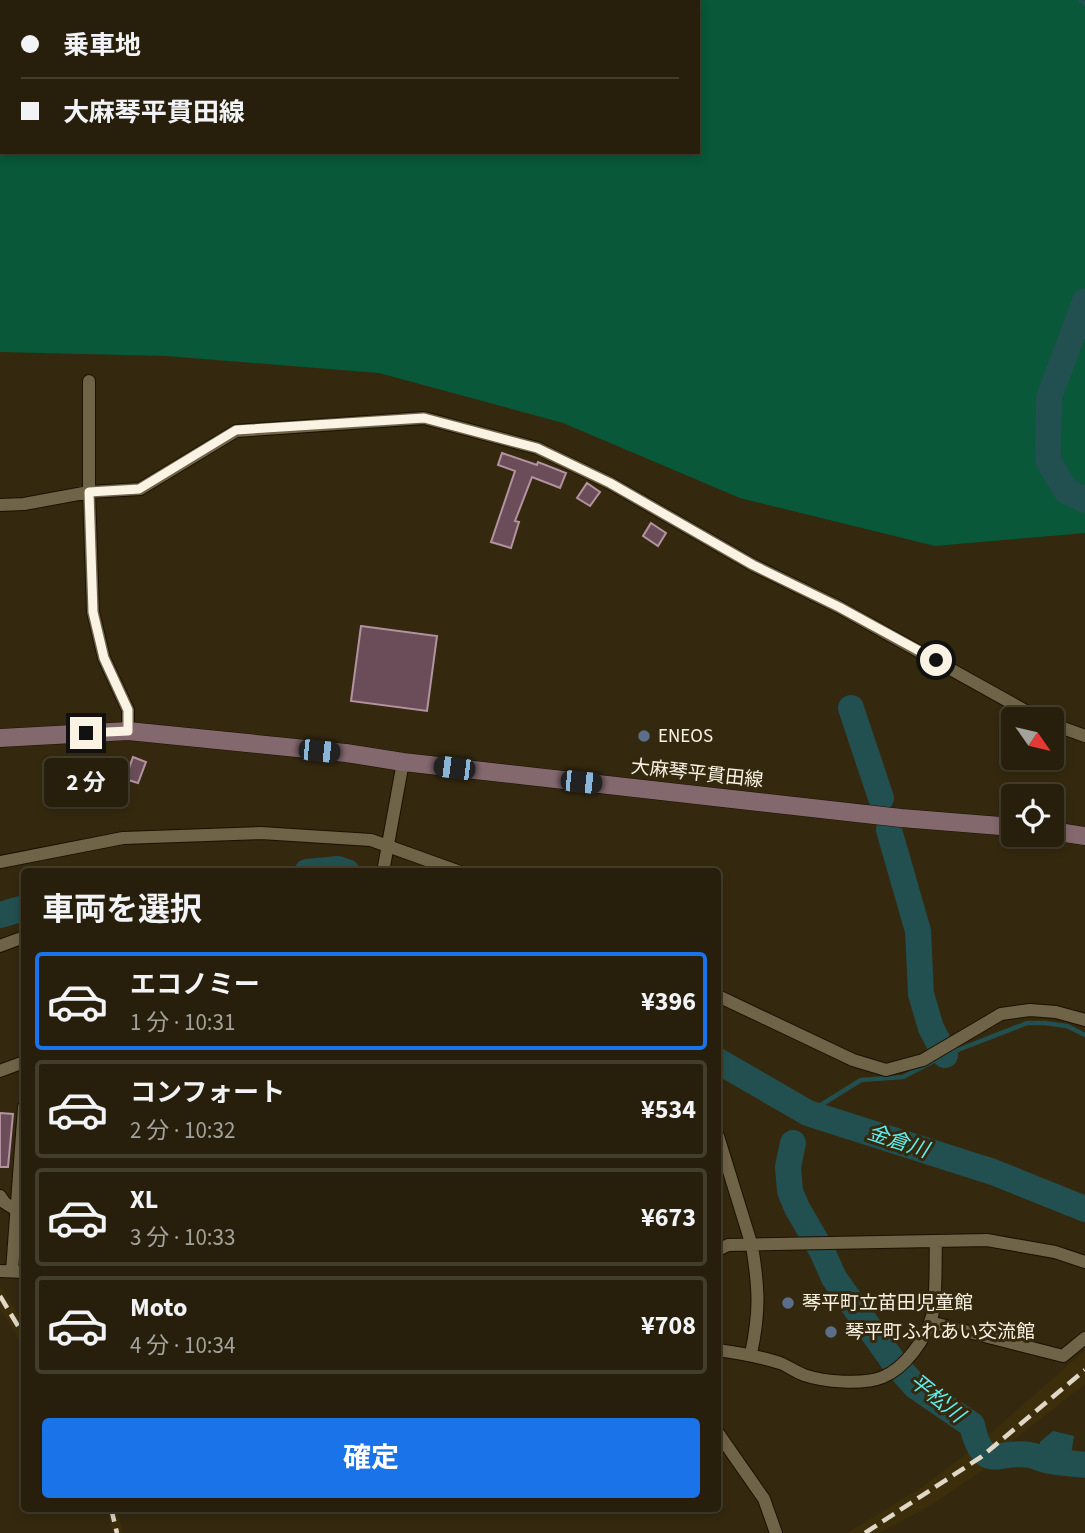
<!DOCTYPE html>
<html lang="ja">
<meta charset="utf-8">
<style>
:root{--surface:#271f0b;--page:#2f2714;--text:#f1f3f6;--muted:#a4a29d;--line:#433d2c;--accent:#1a73e8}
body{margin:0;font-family:"Source Sans 3","Noto Sans JP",sans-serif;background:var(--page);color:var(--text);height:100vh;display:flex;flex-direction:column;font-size:26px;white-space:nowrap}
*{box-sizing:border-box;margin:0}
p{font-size:23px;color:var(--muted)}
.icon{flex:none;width:38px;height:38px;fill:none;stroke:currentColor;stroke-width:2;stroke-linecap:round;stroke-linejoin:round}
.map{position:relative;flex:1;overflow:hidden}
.panel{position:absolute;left:21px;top:868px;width:700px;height:644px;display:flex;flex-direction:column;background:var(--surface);border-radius:7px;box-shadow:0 4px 10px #0003,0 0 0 2px var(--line)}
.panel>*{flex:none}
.hud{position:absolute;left:0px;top:0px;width:700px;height:154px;box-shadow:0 4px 10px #0003,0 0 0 2px var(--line);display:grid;align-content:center;height:154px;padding:0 21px;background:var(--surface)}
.needle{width:46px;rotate:124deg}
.tools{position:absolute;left:1001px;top:707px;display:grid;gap:14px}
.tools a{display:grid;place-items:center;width:63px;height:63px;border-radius:7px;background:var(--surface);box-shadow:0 4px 10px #0003,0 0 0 2px var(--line);font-size:35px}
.end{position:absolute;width:32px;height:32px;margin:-16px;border:9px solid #faf3e4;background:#111;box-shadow:0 0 0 4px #111}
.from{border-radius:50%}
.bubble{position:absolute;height:49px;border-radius:7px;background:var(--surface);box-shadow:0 4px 10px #0003,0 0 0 2px var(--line);font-size:23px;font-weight:700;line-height:49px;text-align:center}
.car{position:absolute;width:21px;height:42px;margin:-21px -10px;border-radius:9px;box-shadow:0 0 5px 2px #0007;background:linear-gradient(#222 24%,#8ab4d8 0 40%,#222 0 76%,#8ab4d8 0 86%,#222 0)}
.hud b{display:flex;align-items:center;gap:24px;height:66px;font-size:26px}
.hud b+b{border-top:2px solid var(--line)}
.hud i{width:18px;height:18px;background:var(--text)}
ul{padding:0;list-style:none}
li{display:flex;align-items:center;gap:21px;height:98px;margin:0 14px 10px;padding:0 7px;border:4px solid var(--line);border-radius:7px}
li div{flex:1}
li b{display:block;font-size:26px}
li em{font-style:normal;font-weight:700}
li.selected{border-color:var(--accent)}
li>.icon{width:63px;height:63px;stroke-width:1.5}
h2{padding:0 21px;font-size:32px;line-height:84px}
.button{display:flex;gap:14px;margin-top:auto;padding:14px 21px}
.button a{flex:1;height:80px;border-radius:7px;background:var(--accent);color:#fff;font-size:28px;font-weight:700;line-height:80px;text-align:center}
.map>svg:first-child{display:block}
</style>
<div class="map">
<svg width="1085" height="1533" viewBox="0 0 1085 1533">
<rect width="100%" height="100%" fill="#34290f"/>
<path fill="#3c2e0b" d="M0,1287L24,1324V1347L0,1309Z
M1085,1350V1384L996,1454L983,1440Z
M973,1449L989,1466L931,1505L879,1533H847L919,1489Z
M106,1509H117L123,1533H113Z"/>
<path fill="#085839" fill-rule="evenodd" d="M0,0H1085V533L935,546L740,498L563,423L379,373L166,356L0,352ZM2,2H698V152H2Z"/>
<path fill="#224f4f" d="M1053,1431L1074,1436L1071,1455L1039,1448L1040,1442Z"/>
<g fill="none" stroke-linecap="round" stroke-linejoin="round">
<path stroke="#224f4f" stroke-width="4.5" d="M1080,0L1085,4
M808,1113L861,1080L903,1077L945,1055L1027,1023H1045L1067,1026L1085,1035"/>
<path stroke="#224f4f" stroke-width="26" d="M1085,301L1049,397L1048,460L1066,491L1085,500
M851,708L881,798
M889,830L918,931L921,994L931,1028L945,1055
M307,872L338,869L347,872
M0,915L24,908
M718,1061L808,1113L993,1172L1085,1209
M793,1143L788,1167L790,1191L797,1208L822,1251L834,1278L893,1361L915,1386L972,1425C983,1475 1000,1449 1030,1455C1036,1456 1041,1459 1046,1460C1059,1463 1072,1463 1085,1465"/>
</g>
<path fill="#6b4d5a" stroke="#b493a1" stroke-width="2" d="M502,453L537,465L538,462L566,473L560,488L532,477L515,521L519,522L511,548L491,542L515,471L498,465Z
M587,483L600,492L590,506L577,498Z
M651,523L666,533L658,546L643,536Z
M361,626L437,636L427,711L351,701Z
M133,757L146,762L138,783L125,779Z
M0,1113L13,1114L8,1167H0Z"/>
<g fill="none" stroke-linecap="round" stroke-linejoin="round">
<defs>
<path id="street" d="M89,381V492L93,612L104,658L128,710V731
M0,505L24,504L89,492L140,489L236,431L424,418L537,448L610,483L753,565L839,607L1040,719
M1052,724L1085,736
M0,862L123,838L261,833L371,840L460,872
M383,872L403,762
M0,946L24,937
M718,996L853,1060L886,1070L923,1060L1001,1014L1030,1010L1056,1012L1085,1020
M0,1071L24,1062
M718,1136L752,1246C759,1289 760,1311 751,1354
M0,1196L5,1203L18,1211
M718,1250L728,1245L987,1240L1055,1252L1085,1262
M0,1271L24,1272
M12,1271L24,1107
M930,1322L1063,1356L1085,1338
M718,1350C739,1353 759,1356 780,1363C788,1366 796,1372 804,1375C824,1382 863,1385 883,1377C905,1368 926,1339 932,1316C937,1297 935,1263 936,1242
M718,1433L764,1499L776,1533"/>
<path id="secondary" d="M0,738L128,731L346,753L403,762L901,818L1013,827
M1052,831L1085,836"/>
</defs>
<use href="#street" stroke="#1b1100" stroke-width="14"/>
<use href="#secondary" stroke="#1b1100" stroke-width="19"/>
<use href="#street" stroke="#6f6348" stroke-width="12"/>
<use href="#secondary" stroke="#83686e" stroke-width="18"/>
<path stroke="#dfd8c7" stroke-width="4.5" stroke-dasharray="14 7" stroke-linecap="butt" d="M0,1296L24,1336
M111,1508L117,1533
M865,1533L981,1457L1085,1370"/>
</g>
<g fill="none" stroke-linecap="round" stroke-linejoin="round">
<path stroke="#faf3e4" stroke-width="9" d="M86,733L128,731V710L104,658L93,612L89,492L139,489L236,430L424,418L537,448L610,483L753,565L839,607L936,660"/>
</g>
<g fill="#5c6f8a" stroke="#34290f" stroke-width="2.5">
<circle cx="644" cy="736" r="7"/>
<circle cx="788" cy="1303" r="7"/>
<circle cx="831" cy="1332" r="7"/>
</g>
<g text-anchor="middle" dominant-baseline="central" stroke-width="6" stroke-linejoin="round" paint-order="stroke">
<g font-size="19" fill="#faf3e4" stroke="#34290f" text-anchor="start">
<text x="658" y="736">ENEOS</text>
<text x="802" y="1303">琴平町立苗田児童館</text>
<text x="845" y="1332">琴平町ふれあい交流館</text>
</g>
<g font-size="19" fill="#faf3e4" stroke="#34290f">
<text transform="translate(697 774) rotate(6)">大麻琴平貫田線</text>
</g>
<g font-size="21" font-style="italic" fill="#5feff1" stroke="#34290f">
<text transform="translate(898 1141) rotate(18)">金倉川</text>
<text transform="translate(937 1398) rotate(39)">平松川</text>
</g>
</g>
</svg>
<div class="tools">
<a><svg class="needle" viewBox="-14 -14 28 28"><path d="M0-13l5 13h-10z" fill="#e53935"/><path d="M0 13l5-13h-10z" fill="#a4a29d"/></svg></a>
<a><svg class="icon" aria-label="locate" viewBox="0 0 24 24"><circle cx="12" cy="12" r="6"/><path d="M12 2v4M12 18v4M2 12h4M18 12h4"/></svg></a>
</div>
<i class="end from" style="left:936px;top:660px"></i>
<i class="end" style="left:86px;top:733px"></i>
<div class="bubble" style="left:44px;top:758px;width:84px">2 分</div>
<i class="car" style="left:319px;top:751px;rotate:96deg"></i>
<i class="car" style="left:454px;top:768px;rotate:277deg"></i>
<i class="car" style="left:581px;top:782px;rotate:96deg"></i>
<div class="hud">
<b><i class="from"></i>乗車地</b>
<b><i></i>大麻琴平貫田線</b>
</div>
<section class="panel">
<h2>車両を選択</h2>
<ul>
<li class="selected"><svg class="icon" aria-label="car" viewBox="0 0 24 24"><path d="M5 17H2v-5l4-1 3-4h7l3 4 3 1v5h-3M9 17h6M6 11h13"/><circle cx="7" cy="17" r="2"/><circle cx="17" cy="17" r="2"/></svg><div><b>エコノミー</b><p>1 分 · 10:31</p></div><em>¥396</em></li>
<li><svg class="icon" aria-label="car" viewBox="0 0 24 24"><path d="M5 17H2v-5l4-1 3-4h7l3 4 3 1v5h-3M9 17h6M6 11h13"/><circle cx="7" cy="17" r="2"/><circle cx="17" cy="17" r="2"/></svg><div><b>コンフォート</b><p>2 分 · 10:32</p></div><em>¥534</em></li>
<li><svg class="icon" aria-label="car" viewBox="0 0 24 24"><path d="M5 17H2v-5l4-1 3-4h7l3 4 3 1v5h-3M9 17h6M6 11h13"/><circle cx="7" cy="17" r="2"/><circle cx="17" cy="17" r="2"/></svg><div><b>XL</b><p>3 分 · 10:33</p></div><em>¥673</em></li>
<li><svg class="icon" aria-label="car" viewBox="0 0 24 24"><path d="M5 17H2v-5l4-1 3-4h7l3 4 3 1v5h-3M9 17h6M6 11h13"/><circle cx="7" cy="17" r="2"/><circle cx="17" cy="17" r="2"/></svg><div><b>Moto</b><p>4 分 · 10:34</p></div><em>¥708</em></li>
</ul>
<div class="button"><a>確定</a></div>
</section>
</div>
